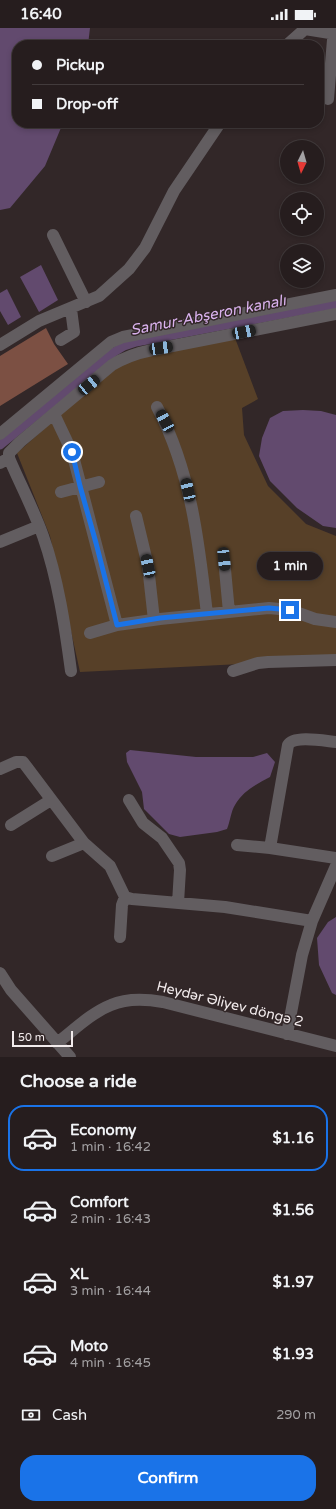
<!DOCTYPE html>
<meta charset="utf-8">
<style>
:root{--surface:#261d1e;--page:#322a2b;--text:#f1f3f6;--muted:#a4a2a4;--line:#423b3c;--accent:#1a73e8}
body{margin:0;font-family:"Varela Round",sans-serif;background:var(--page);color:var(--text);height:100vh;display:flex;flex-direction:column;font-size:15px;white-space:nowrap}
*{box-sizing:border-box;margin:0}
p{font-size:13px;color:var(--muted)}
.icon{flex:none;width:22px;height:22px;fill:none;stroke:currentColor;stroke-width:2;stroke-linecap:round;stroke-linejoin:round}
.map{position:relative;height:1029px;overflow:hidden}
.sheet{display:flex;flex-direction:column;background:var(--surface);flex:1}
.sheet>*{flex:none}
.banner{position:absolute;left:12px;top:12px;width:312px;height:88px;border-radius:16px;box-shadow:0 2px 6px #0003,0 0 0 1px var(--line);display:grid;align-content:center;height:88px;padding:0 20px;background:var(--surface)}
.needle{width:26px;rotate:185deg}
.buttons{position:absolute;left:280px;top:112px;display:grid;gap:8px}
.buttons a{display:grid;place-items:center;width:44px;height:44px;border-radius:50%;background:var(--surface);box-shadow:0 2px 6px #0003,0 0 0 1px var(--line);font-size:20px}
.scale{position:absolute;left:12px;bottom:10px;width:61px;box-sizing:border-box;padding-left:4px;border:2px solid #f2ebec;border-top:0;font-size:11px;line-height:14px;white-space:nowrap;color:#f2ebec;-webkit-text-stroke:3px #322728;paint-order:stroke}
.end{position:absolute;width:18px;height:18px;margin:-9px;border:5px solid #1a73e8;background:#fff;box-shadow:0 0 0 2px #fff}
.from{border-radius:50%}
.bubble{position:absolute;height:28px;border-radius:14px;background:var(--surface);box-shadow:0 2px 6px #0003,0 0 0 1px var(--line);font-size:13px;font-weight:800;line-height:28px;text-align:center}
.car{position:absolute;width:12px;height:24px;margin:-12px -6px;border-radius:5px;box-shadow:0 0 3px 1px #0007;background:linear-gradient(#222 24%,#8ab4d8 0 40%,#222 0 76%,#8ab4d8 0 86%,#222 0)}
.banner b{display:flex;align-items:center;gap:14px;height:38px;font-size:15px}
.banner b+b{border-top:1px solid var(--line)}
.banner i{width:10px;height:10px;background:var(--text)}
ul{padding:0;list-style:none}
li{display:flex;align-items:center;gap:12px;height:66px;margin:0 8px 6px;padding:0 12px;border:2px solid transparent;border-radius:16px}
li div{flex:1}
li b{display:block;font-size:15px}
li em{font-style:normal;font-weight:800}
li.on{border-color:var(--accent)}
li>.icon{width:36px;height:36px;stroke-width:1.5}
h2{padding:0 20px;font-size:18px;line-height:48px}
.pay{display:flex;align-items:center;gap:10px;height:44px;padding:0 20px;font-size:15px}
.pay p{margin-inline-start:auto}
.button{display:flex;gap:8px;margin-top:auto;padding:8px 20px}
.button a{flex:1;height:46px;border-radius:16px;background:var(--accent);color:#fff;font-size:16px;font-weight:800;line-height:46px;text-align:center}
.status{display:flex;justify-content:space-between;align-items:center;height:28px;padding:0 20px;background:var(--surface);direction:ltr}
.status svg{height:11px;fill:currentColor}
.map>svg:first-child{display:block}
</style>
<div class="status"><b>16:40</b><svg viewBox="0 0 49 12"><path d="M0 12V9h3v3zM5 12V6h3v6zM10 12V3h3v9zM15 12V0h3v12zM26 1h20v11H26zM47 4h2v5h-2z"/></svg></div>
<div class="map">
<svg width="336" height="1029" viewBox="0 0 336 1029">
<rect width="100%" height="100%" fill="#322728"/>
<path fill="#574028" d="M235,310L258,371L242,380L244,407L268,458L306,496L336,508V628L241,636L80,644L50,508L17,425L98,353L131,330Z"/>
<path fill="#624a6e" d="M0,0H90L88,17H17V95H63L45,138L10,180L0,182Z
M41,237L58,272L39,284L20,249Z
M7,261L21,289L8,297L0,283V265Z
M303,382L321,383L336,387V500L323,498L297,480L270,453L259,428L262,410L270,390L283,383Z
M130,722L196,729H253L267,725L275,734L270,749C257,756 243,763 235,777C231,783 230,794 227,801L217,804L180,809L169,806L144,781L142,764L127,734L126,725Z
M336,889V967L332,965L319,937L317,910L328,894Z"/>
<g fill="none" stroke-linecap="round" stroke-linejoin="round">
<path stroke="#624a6e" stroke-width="9" d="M0,417L114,324L124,318L136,314L336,276"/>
</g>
<path fill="#7c5043" d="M46,300L54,316L68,336L0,378V328Z"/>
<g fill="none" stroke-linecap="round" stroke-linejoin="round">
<path stroke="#625d60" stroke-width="12" d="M287,17L305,1L336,6
M328,71L334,0
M53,207L86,274
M61,312L74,304L71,281
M0,317L39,293L99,268L129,241L145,220L174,163L220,95
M157,379C191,443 199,515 207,586
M54,386L72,424L117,597
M0,406L111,314L123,309L336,267
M9,430V425L20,414L112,337C125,329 137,325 152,322L336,286
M0,435L9,430C20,456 33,480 43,508C58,551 65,598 71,643
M61,464L99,454
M136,488L148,538L154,592
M0,514L39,498
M224,531L229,584
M90,605L117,597L160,591L269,580L290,582L315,591L336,594
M233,643L258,635L268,634L336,632
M0,741L16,734H23L84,815L110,838L125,869L132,871L225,879L312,893
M129,772L143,795L162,810L179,835L180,842L178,875
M11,797L51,772
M237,817L270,820L336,830
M270,820L288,717C294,707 325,713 336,714
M52,828L84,815
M120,909L122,877L125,869
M0,945L11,962L70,1029
M287,1006L302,927L312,893L336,838
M57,1015C74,1002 91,985 111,977C127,970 146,971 163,974L336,1018"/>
</g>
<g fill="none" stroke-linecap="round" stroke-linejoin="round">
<path stroke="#1a73e8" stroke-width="5" d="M72,424L80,458L96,515L117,597L160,590L269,580L290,582"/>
</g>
<g text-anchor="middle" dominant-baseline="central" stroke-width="3" stroke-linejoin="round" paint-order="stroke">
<g font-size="14" fill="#f2ebec" stroke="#322728">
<text transform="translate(230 976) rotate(14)">Heydər Əliyev döngə 2</text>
</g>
<g font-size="15" font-style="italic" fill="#dab2ee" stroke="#322728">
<text transform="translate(208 287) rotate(-11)">Samur-Abşeron kanalı</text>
</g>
</g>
</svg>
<div class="buttons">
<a><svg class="needle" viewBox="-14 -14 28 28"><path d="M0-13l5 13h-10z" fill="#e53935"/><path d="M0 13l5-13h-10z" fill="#a4a2a4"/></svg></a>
<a><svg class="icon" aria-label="locate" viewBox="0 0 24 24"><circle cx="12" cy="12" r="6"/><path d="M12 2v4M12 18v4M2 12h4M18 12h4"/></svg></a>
<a><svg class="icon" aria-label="layers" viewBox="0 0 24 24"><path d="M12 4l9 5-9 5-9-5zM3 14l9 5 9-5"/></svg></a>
</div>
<div class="scale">50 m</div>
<i class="end from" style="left:72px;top:424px"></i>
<i class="end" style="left:290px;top:582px"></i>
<div class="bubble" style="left:257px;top:524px;width:66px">1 min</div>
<i class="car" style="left:244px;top:304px;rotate:79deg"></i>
<i class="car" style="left:161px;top:320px;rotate:82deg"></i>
<i class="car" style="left:89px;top:357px;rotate:51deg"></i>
<i class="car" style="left:165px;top:393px;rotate:332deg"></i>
<i class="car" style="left:188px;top:462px;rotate:347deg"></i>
<i class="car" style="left:224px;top:531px;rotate:174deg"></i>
<i class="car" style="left:148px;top:538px;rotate:348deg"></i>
<div class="banner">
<b><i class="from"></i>Pickup</b>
<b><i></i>Drop-off</b>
</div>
</div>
<section class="sheet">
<h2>Choose a ride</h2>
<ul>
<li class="on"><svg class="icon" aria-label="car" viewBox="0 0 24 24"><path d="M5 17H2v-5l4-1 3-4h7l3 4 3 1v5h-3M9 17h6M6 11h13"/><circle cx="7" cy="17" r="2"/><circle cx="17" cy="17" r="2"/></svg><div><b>Economy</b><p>1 min · 16:42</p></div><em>$1.16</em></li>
<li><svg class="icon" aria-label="car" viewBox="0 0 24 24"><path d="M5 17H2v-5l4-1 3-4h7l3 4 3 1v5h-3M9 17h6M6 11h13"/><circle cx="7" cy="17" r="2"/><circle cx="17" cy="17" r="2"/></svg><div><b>Comfort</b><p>2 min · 16:43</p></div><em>$1.56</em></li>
<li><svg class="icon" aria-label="car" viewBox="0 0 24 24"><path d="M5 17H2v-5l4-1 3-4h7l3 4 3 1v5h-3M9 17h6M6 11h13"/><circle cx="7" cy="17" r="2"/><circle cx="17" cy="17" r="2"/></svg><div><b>XL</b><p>3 min · 16:44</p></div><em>$1.97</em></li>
<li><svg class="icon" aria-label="car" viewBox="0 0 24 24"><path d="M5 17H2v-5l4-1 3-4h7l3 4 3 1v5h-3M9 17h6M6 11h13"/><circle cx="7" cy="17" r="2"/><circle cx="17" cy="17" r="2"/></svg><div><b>Moto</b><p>4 min · 16:45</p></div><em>$1.93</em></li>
</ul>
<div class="pay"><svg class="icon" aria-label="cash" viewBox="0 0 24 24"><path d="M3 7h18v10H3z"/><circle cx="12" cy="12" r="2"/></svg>Cash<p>290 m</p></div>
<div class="button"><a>Confirm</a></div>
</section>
